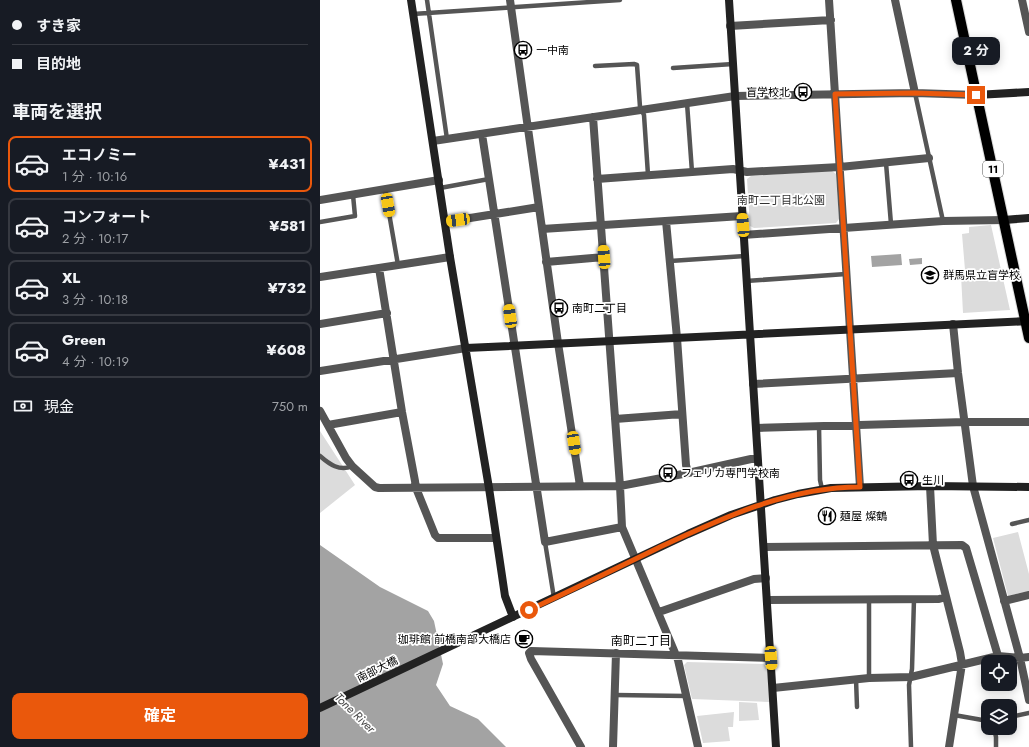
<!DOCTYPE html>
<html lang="ja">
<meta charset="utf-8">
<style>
:root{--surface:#171b24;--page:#242831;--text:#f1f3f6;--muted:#9ea1a6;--line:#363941;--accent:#ea580c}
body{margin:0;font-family:Jost,"Noto Sans JP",sans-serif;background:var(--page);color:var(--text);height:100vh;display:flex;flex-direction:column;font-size:15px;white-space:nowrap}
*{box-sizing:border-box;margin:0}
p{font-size:13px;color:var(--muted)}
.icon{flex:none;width:22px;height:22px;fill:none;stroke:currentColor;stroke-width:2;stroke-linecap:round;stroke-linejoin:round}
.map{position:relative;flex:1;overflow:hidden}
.drawer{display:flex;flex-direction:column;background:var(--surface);width:320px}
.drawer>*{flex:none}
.banner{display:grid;align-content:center;height:88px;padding:0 12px;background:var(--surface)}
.tools{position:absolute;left:661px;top:655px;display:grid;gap:8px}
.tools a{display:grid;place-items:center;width:36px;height:36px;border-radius:8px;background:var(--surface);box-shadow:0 2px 10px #0003;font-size:20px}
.end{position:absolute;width:18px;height:18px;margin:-9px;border:5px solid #ea580c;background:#fff;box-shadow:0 0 0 2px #fff}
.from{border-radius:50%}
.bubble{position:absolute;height:28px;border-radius:8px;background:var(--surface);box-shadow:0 2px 10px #0003;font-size:13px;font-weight:700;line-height:28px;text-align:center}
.car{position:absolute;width:12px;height:24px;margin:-12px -6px;border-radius:5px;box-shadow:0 0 3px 1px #0007;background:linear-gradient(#f5c518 24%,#345 0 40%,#f5c518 0 76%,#345 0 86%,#f5c518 0)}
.banner b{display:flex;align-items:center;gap:14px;height:38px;font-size:15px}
.banner b+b{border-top:1px solid var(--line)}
.banner i{width:10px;height:10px;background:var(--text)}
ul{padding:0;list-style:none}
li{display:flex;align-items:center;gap:12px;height:56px;margin:0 8px 6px;padding:0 4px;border:2px solid var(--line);border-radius:8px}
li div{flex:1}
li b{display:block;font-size:15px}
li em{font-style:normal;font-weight:700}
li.current{border-color:var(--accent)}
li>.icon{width:36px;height:36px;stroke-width:1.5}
h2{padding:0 12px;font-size:18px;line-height:48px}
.pay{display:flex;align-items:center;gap:10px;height:44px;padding:0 12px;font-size:15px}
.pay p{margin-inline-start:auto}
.button{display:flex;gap:8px;margin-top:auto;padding:8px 12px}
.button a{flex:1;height:46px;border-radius:8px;background:var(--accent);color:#fff;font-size:16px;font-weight:700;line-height:46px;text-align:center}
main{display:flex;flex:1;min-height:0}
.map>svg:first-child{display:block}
</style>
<main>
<section class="drawer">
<div class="banner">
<b><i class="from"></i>すき家</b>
<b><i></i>目的地</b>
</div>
<h2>車両を選択</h2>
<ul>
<li class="current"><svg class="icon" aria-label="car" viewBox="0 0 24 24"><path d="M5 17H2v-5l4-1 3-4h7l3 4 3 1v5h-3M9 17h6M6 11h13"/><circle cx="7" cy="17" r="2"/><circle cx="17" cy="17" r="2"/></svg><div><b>エコノミー</b><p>1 分 · 10:16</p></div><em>¥431</em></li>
<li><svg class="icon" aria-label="car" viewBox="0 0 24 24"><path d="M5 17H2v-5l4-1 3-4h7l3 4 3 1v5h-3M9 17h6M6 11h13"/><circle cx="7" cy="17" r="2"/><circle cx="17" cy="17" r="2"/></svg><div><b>コンフォート</b><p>2 分 · 10:17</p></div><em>¥581</em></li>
<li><svg class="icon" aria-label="car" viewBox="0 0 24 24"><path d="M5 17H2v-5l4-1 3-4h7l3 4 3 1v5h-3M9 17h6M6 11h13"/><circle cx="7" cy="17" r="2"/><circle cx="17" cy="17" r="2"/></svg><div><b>XL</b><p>3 分 · 10:18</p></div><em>¥732</em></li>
<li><svg class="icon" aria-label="car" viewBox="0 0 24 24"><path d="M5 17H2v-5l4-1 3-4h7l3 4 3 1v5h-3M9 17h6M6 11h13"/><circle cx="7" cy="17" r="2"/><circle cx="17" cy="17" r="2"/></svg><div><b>Green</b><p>4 分 · 10:19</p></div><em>¥608</em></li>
</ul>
<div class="pay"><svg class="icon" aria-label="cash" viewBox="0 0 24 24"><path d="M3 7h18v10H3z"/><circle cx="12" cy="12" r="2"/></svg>現金<p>750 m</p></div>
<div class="button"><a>確定</a></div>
</section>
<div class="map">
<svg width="709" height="747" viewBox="0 0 709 747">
<rect width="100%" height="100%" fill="#fff"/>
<path fill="#dcdcdc" d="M512,171L516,174L519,219L516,223L434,228L430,226L427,179L431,176Z
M671,225L690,310L643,313L641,275L645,270L642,234L649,233V227Z
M0,431L35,485L0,513Z
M698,532L709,574V591L688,596L673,538Z
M367,662L444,664L447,667L450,702L372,699L364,665Z
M419,702L437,703L439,720L419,721Z
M414,712L413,727H408L410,741L383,743L377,716Z"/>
<path fill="#a3a3a3" d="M581,254L582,265L552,267L551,256Z
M602,258V264L590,265L589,259Z
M0,545L60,587L108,611L114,621L123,664L116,685L130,706L158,719L186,747H0Z"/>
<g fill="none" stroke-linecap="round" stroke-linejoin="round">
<defs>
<path id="primary" d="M636,0L709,338"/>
</defs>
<use href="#primary" stroke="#dbdbdb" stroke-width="12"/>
<path stroke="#555" stroke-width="4.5" d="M107,0L127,139
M93,14L300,0
M275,66L314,64L317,65L320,107L324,115L328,175
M353,68L413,64
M595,93L623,221
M367,103L372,172
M566,163L571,224
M120,188L169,179
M65,190L78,265
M0,222L35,216L33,195
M350,261L425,256
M426,281L526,274
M499,426L500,480L502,489
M0,456C9,464 20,472 32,466
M692,524L709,520
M225,542L234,598
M549,678V599
M536,679L537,707
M295,695L366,696
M634,715L668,721
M690,717L709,713
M674,728L676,737V747
M591,747L589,685L592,669L594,599"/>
<path stroke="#555" stroke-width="8" d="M190,0L238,343L260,486
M509,0L540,487
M575,0L595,93
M702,0L709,32
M410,26L511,20
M273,117L300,486L302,527L358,660L378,747
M162,134L225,542L302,527
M113,141L415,96L595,93L656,95
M277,179L413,169L427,172L520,167L609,158
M0,200L119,180
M346,221L357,338L366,465L368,473
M125,222L219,207
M222,229L422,216
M423,235L623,221L684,220
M226,262L284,257
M59,268L82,412L95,481L96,488L115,535L118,538H176
M0,277L130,257
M0,324L67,313
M633,324L638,373L653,486L700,658L709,700
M0,371L146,348
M433,384L638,373
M0,411L26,458L32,466L55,487L59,488L300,486L368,473L431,459H437
M295,419L362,414
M8,425L82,412
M436,428L645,422H709
M610,486L613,545L640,652L642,664L629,747
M444,547L642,545L646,548L678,656
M447,600L619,599L626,597
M684,601L709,595
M339,612L434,579L446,578
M453,688L549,678L591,677L678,656L700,658L709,657
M261,747L211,659L209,653L211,651L451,658
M293,747L296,653"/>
<path stroke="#222" stroke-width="8" d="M91,0L130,257L169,488L185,596L193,617
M409,0L456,747
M656,95L709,92
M684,220L709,218
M146,348L709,321
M0,708L368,534L411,515L455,500L478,494L511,488L610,486L709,487"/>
<use href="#primary" stroke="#000" stroke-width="10"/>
</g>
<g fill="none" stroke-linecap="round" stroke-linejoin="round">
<path stroke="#ea580c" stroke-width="5" d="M209,610C252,590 295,569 338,548C402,518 468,487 540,487L515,94L595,93L656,95"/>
</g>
<defs>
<symbol id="bus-ring" viewBox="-11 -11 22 22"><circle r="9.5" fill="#fff" stroke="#000" stroke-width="1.5"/><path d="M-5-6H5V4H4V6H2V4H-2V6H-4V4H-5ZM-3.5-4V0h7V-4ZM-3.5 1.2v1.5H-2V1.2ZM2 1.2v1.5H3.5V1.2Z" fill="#000"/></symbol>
<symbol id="school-ring" viewBox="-11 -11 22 22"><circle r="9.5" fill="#fff" stroke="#000" stroke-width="1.5"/><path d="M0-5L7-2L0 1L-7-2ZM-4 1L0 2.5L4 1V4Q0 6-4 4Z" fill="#000"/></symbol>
<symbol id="restaurant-ring" viewBox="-11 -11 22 22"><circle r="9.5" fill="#fff" stroke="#000" stroke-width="1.5"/><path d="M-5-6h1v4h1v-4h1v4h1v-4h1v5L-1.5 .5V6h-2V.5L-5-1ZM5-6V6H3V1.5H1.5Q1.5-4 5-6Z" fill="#000"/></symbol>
<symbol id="cafe-ring" viewBox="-11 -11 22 22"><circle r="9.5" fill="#fff" stroke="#000" stroke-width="1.5"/><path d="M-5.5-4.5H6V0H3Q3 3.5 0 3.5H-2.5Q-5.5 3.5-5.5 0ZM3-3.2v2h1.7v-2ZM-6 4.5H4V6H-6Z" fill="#000"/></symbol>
</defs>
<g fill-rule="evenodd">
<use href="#bus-ring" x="193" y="40" width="20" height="20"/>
<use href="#bus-ring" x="473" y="82" width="20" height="20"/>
<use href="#school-ring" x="600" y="265" width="20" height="20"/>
<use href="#bus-ring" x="229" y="298" width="20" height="20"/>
<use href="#bus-ring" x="338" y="463" width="20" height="20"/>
<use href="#bus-ring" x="579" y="470" width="20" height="20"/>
<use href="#restaurant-ring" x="497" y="506" width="20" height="20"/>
<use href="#cafe-ring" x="194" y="629" width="20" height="20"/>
</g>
<g text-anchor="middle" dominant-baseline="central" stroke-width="3.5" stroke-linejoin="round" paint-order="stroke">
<rect fill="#fff" stroke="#4c4c4c" stroke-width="1" x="663" y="161" width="20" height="16" rx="3"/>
<g font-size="10" font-weight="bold" fill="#000">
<text x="673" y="169">11</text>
</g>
<g font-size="11" fill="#000" stroke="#fff" text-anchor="start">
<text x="216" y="50">一中南</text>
<text x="470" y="92" text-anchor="end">盲学校北</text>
<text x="623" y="275">群馬県立盲学校</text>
<text x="252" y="308">南町二丁目</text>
<text x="361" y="473">フェリカ専門学校南</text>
<text x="602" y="480">生川</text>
<text x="520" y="516">麺屋 燦鶴</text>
<text x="191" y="639" text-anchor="end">珈琲館 前橋南部大橋店</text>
</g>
<g font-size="11" fill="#333" stroke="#fff">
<text x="461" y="200">南町二丁目北公園</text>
</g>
<g font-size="11" fill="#000" stroke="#fff">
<text transform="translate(57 669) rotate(-26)">南部大橋</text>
</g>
<g font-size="12" fill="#000" stroke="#fff">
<text x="321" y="641">南町二丁目</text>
</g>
<g font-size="12" font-style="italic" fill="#444" stroke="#fff">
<text transform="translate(35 713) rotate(44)">Tone River</text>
</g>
</g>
</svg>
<div class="tools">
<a><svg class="icon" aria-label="locate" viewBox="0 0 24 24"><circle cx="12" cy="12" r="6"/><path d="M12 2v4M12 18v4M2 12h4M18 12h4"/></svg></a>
<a><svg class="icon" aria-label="layers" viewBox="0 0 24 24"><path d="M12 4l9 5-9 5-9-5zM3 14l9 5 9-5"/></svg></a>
</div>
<i class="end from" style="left:209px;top:610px"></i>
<i class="end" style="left:656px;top:95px"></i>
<div class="bubble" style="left:632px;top:37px;width:48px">2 分</div>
<i class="car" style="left:68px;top:205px;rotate:170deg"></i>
<i class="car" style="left:138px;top:220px;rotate:262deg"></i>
<i class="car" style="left:423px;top:225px;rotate:356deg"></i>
<i class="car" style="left:284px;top:257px;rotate:356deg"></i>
<i class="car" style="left:190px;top:316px;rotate:352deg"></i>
<i class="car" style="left:254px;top:443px;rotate:171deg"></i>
<i class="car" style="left:451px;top:658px;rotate:176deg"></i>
</div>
</main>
